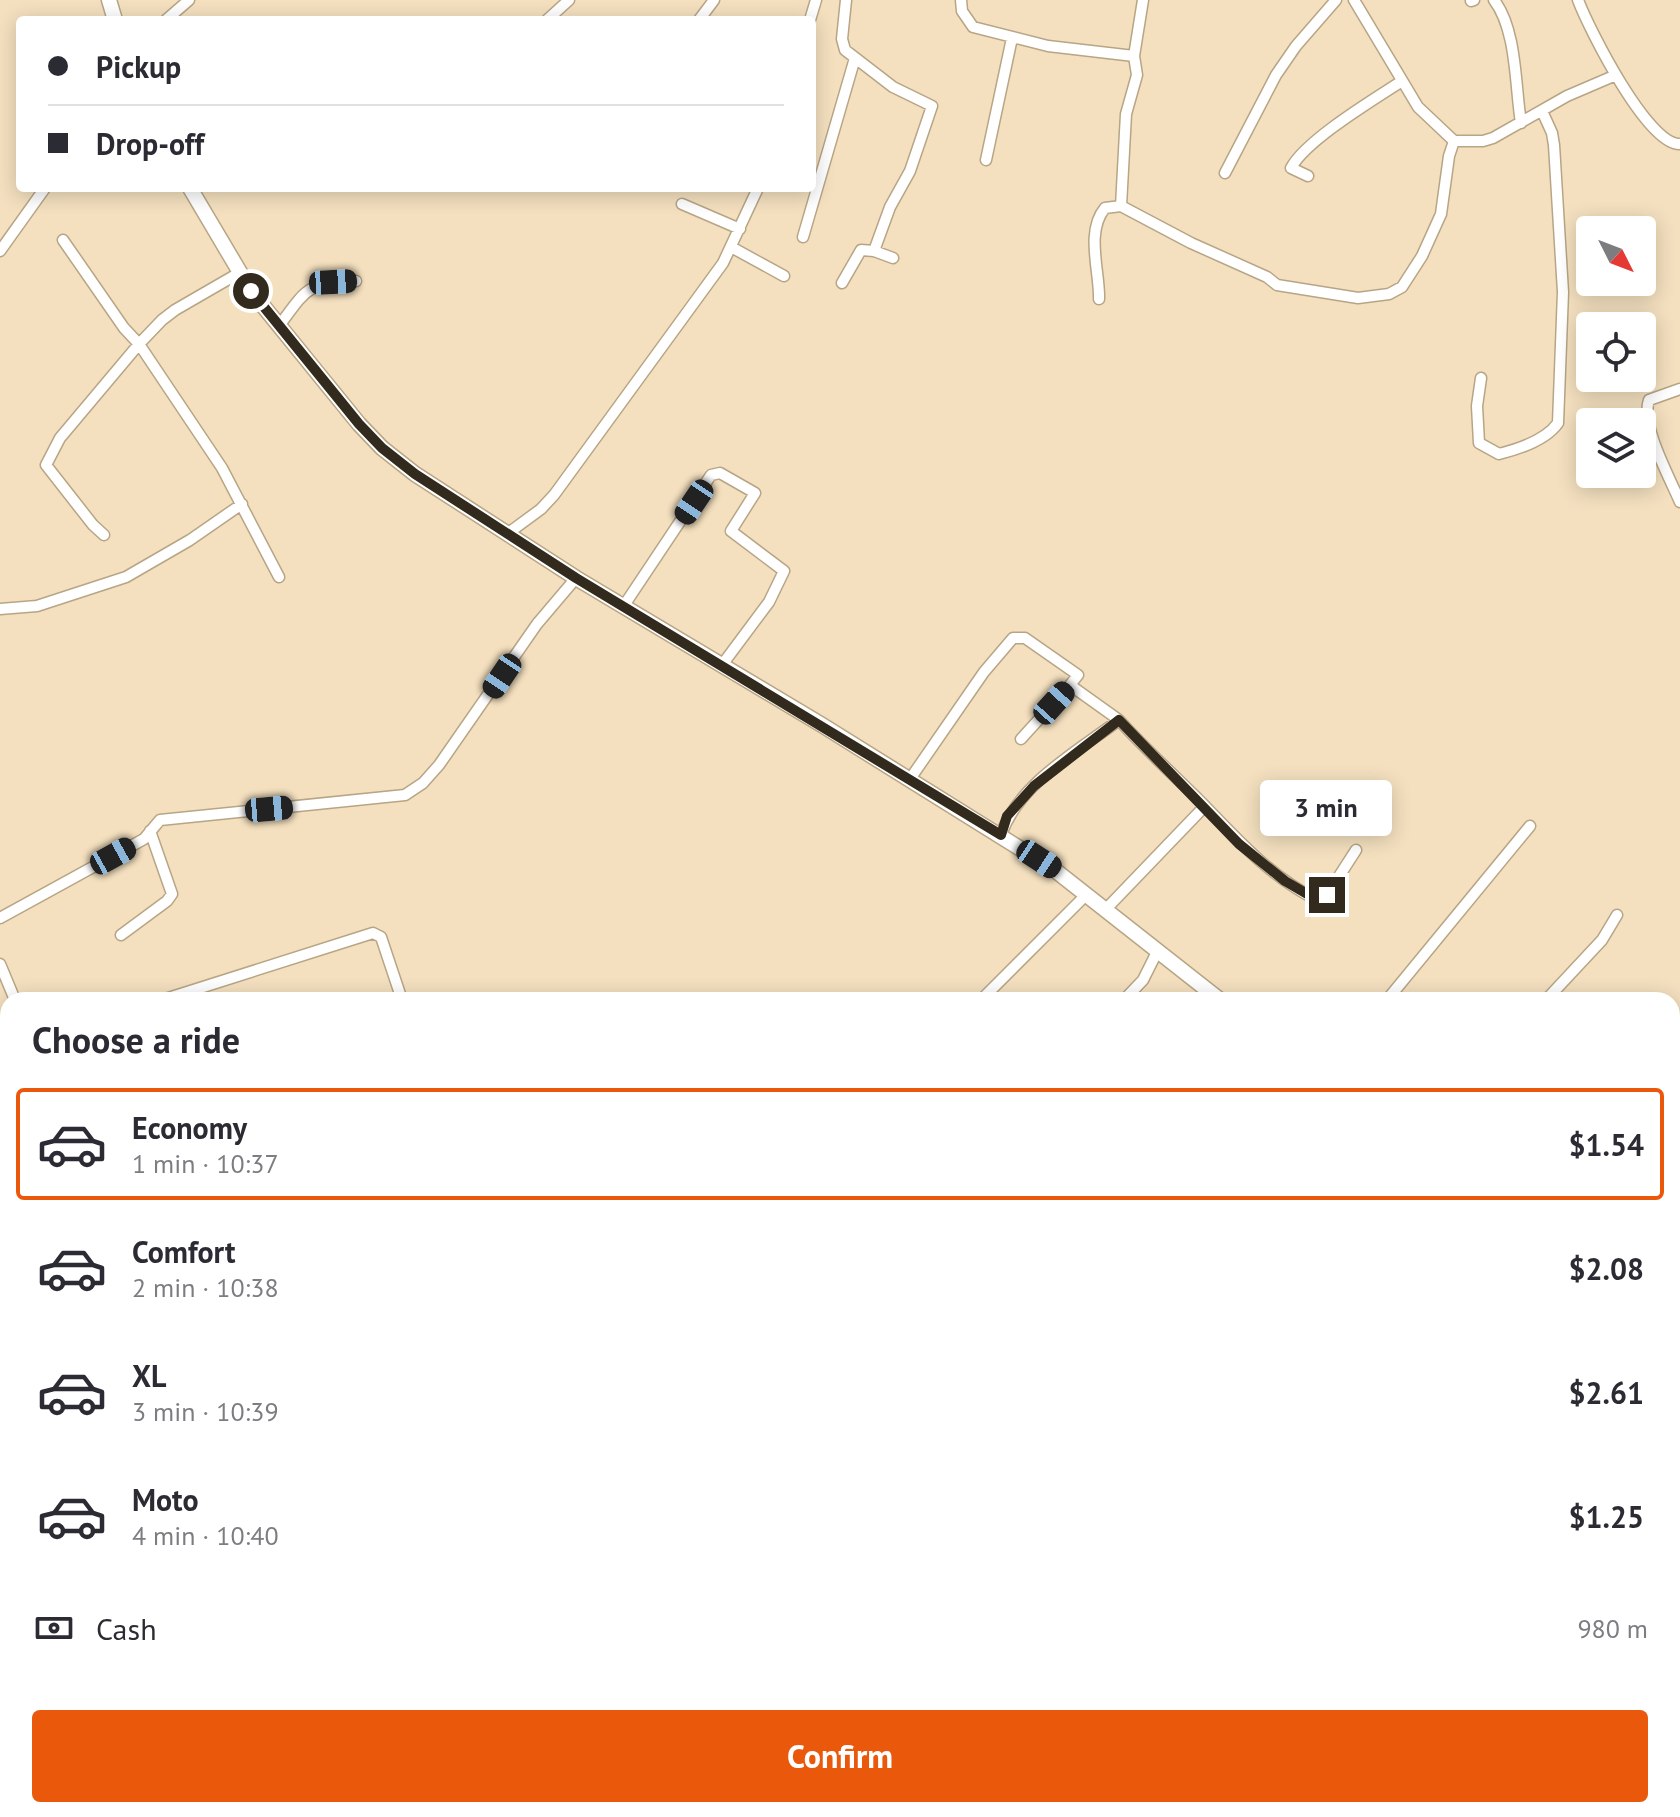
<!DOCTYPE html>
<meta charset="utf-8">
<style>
:root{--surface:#fff;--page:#f2f2f3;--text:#2b2b33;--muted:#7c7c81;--line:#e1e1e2;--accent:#ea580c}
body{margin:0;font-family:"PT Sans",sans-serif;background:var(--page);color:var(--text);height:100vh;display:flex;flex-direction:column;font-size:30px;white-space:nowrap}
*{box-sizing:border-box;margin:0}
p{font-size:26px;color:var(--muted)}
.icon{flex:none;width:44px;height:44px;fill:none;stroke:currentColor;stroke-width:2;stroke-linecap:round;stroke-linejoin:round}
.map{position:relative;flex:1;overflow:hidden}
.panel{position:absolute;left:0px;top:992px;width:1680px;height:826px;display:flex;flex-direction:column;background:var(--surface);border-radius:24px 24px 0 0;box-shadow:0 4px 20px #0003}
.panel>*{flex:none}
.banner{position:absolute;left:16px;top:16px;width:800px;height:176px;border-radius:8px;box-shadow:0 4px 20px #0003;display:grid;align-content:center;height:176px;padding:0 32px;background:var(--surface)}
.needle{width:52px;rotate:132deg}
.controls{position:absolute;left:1576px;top:216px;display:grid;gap:16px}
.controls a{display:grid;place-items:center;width:80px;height:80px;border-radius:8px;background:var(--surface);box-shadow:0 4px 20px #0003;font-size:40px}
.end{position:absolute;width:36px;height:36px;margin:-18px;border:10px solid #312a1d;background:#fff;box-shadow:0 0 0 4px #fff}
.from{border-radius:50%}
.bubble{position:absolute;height:56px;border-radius:8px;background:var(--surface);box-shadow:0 4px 20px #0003;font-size:26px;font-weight:700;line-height:56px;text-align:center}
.car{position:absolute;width:24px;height:48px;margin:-24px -12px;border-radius:10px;box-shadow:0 0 6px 2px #0007;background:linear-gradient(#222 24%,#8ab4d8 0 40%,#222 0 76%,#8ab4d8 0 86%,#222 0)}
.banner b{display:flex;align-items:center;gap:28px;height:76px;font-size:30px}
.banner b+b{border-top:2px solid var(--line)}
.banner i{width:20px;height:20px;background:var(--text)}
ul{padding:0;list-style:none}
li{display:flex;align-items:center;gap:24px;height:112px;margin:0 16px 12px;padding:0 16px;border:4px solid transparent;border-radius:8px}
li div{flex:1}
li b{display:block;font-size:30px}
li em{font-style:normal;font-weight:700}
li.on{border-color:var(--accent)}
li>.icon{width:72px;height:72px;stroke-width:1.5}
h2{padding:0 32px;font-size:36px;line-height:96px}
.pay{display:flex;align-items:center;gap:20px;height:88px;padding:0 32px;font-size:30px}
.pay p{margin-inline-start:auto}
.button{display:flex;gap:16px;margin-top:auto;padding:16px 32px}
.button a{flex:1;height:92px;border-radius:8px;background:var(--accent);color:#fff;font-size:32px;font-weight:700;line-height:92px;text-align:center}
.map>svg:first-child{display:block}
</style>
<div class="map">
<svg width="1680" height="1817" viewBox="0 0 1680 1817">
<rect width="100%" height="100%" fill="#f4e0bf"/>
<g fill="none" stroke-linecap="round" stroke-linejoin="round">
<defs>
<path id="street" d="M846,0L842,39L845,50L893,87L932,106L910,171L890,207L874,251
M961,0L962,11L973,27L1048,46L1134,56
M1143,0L1134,56L1137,75L1126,114L1121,206L1191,243L1267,277L1277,285L1358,298L1389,294L1402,287L1422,256L1441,214L1449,156L1454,141H1483L1493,138L1567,96L1616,75
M1354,0L1418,107L1454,141
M1494,0C1517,30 1515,86 1521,123
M1578,0C1589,29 1648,146 1680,144
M1471,1L1474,0
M166,20L189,0
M547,20L569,0
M699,20L714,0
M810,20L816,0
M986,160L1012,38
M1225,173L1276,75L1296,46L1336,0
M1308,176L1291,168C1306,140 1373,100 1402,81
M682,204L740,229
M803,237L855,58
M63,240L124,328L139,344L222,468L279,577
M731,247L784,276
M0,251L45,188
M842,283L861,250L874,251L893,258
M1099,299C1100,272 1085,232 1105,208L1121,206
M279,326C307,288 307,283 356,281
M1481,378L1477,406L1479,443L1499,454C1519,449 1546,440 1558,423L1563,292L1554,145L1552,133L1542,111
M1680,389L1649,400C1640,425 1670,478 1680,502
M507,534L541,509L554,495L723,263L758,188
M104,535L93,525L46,465L60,438L139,344L162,320L175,310L239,273
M623,607L711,475L720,473L755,493L731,531L784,571L769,602L722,665
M0,609L37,606L126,577L190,540L242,504
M1021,739L1070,685L1119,720
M910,779L984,672L1013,638H1025L1078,675L1070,685
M1001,835C1018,784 1078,751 1119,720C1145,749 1174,775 1202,803C1238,840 1270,877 1319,901L1325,898L1356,850
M1107,908L1205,806
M0,918L144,839L160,820L405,795L423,783L439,765L537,624L576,578
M121,935L167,901L172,894L150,831
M0,964L15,1000
M162,1000L373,933L381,937L402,1000
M981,1000L1087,894
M1124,1000L1143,980L1158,950
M1387,1000L1530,826
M1546,1000L1602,940L1617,915
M0,1064L8,1058
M0,1208L8,1201
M1672,1292L1680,1285
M0,1553L8,1548
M0,1784L8,1776
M356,1810L368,1817
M662,1810L671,1817
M37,1817L46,1810
M576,1817L582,1810
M1146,1817L1150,1810"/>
<path id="secondary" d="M109,0L115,20
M190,188L251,291L359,424L382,448L415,474L576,578L822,725L1056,871L1220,1000
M1672,1468L1680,1478"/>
</defs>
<use href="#street" stroke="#b7a585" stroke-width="13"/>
<use href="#secondary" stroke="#b7a585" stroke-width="17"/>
<use href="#street" stroke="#fff" stroke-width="10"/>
<use href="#secondary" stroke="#fff" stroke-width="14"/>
</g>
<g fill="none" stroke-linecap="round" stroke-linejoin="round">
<path stroke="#312a1d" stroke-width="10" d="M251,291L359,424L382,448L415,474L576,578L1001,835L1007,816L1034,786L1119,720L1239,844L1285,881L1319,901L1327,895"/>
</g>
</svg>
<div class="controls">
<a><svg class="needle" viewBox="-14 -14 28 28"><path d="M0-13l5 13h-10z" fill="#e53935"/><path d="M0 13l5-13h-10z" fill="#7c7c81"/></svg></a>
<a><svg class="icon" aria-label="locate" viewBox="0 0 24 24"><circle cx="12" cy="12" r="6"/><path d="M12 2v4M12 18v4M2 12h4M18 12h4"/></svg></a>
<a><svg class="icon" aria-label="layers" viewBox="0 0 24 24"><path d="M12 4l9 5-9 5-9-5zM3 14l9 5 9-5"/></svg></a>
</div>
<i class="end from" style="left:251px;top:291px"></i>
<i class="end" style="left:1327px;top:895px"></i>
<div class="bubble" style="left:1260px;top:780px;width:132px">3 min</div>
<i class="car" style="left:333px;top:282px;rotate:87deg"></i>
<i class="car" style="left:694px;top:502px;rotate:214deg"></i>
<i class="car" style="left:502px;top:676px;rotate:214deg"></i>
<i class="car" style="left:1054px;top:703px;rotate:42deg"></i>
<i class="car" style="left:269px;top:809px;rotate:85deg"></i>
<i class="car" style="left:113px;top:856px;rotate:61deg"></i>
<i class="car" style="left:1039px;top:859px;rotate:123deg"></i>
<div class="banner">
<b><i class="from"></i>Pickup</b>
<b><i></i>Drop-off</b>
</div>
<section class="panel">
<h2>Choose a ride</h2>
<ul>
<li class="on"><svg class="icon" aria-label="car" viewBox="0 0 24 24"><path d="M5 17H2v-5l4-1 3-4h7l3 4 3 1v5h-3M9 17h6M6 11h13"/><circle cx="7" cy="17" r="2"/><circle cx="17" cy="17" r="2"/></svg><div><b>Economy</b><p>1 min · 10:37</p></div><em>$1.54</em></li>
<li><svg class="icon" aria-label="car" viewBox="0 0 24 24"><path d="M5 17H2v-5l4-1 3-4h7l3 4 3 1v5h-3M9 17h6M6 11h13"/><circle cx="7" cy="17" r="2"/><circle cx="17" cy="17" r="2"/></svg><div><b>Comfort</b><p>2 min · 10:38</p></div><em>$2.08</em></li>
<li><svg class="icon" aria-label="car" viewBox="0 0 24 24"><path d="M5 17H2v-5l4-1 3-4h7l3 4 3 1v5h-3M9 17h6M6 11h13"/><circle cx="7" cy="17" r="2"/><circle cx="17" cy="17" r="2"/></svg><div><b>XL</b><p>3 min · 10:39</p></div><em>$2.61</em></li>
<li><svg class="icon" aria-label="car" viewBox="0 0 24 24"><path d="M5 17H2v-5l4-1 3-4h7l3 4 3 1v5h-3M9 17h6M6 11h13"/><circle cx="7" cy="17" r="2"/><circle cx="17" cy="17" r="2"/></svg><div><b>Moto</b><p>4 min · 10:40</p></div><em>$1.25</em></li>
</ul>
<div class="pay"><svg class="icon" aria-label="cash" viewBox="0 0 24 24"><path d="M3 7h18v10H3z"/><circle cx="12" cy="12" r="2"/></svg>Cash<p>980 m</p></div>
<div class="button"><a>Confirm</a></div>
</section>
</div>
